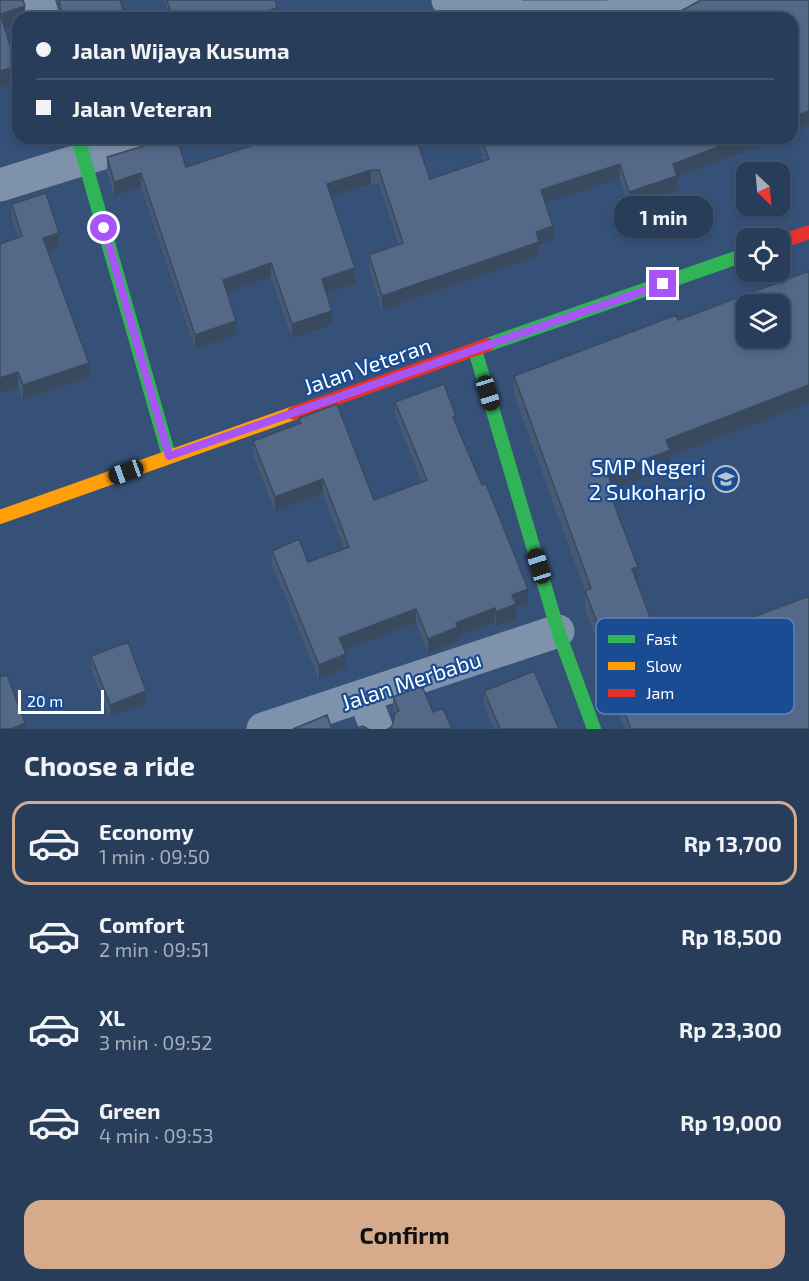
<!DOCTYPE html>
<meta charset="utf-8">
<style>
:root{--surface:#283d5a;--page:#344863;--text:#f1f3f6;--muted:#a5aebb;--line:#445670;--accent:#d6ab8b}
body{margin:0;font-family:"Exo 2",sans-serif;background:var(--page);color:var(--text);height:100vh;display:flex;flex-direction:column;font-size:22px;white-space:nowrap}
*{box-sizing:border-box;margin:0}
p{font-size:20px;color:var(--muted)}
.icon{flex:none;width:33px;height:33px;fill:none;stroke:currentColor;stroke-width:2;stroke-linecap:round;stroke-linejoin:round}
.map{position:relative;height:729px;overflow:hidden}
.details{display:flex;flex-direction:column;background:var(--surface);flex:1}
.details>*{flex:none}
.hud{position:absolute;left:12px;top:12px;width:786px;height:132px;border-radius:18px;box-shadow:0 3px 9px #0003,0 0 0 2px var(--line);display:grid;align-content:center;height:132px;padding:0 24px;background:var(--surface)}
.needle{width:39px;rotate:154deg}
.buttons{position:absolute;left:736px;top:162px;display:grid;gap:12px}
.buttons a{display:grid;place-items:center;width:54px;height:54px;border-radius:12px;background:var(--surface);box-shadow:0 3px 9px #0003,0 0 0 2px var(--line);font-size:30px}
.scale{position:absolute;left:18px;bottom:15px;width:86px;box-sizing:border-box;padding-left:6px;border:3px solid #fff;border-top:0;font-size:16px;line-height:21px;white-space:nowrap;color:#fff;-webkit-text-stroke:4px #1a4c94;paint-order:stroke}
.end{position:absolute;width:27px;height:27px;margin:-14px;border:8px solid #a855f7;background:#fff;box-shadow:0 0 0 3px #fff}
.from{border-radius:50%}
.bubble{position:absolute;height:42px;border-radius:18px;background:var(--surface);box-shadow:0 3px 9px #0003,0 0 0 2px var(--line);font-size:20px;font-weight:700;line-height:42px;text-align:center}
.car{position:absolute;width:18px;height:36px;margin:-18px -9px;border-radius:8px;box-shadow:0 0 4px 2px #0007;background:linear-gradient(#222 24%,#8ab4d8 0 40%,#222 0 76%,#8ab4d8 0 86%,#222 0)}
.hud b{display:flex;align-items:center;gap:21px;height:57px;font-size:22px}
.hud b+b{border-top:2px solid var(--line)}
.hud i{width:15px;height:15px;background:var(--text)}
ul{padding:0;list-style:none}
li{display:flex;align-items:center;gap:18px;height:84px;margin:0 12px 9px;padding:0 12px;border:3px solid transparent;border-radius:18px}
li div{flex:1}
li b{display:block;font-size:22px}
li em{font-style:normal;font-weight:700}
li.selected{border-color:var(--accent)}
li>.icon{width:54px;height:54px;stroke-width:1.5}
h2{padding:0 24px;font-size:27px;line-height:72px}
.action{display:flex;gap:12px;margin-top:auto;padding:12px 24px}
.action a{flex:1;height:69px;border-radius:18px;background:var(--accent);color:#111;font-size:24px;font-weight:700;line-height:69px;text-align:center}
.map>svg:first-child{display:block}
</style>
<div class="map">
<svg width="809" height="729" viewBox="0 0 809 729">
<rect width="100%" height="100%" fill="#365178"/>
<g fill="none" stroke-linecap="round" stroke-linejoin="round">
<path stroke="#7e92ab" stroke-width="33" d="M38,0L43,18
M448,0L521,17H606L673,8L691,0
M0,185L151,138
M364,696L377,729
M263,729L558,631"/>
<path stroke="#30b455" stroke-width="14" d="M78,138L169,456
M487,345L747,254
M475,350L558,631L594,729"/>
<path stroke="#ff9f0a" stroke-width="14" d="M0,517L294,413"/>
<path stroke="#e5322d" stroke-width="14" d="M780,242L809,232
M294,413L487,345"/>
</g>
<path fill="#475a74" d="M57,0H120L59,13Z
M164,0H275L277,18L167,10Z
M476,138H771L766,140V143L677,177V190L629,206L620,178L545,202L553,240L539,245V256L382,310L369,269V255L399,245L379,184H371L331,197L355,283L326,292L332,325L292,338L271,277L227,292L236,335L195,349L141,187L114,196L107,171V157L186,167L270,143L430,179L484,160Z
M12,204L59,248L48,251L89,378L23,400L18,387V238L12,219Z
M514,376L670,456V468L614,490L615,508L638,585L663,651L809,729H625L611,694V677L585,609V591L514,394Z
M395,402L456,423L528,603L516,607V618L496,626L495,622L458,636V641L428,653L416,623L344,650L346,668L319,679L272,565V551L308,562L344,548L323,494L275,511L253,455V441L299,423V418L374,500L422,482L395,416Z
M91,656L146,703L110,717L91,668Z
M484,691L559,729H494L484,705Z
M393,697L433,712L392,726L395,715L393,711Z"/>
<path fill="#3a4a5e" d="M25,6V18H18V25L0,31V14Z
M277,8V18H244Z
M17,66V83L0,88V71Z
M809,111V125L792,131V117Z
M742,138H771L766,140V143L677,177V190L629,206V192L673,164Z
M620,164V178L541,204V190Z
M371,170V184L327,198V184Z
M141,173V187L114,196V182Z
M553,226V240L539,245V256L382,310V296L536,232Z
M59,233V248L43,253V238Z
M271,263V277L223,294V280Z
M355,268V283L322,294V279Z
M332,311V325L292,338V324Z
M236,321V335L195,349V335Z
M89,363V378L23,400V385Z
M18,372V387L0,393V378Z
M809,385V403L670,456V468L608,492V474L666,440Z
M323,479V494L275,511V497Z
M615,495V513L611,496Z
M638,567V585L632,569Z
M528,589V603L516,607V618L496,626V612L512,595Z
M495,608V622L458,636V641L428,653V639L456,623Z
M416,609V623L339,652V638Z
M346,654V668L319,679V665Z
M146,691V703L110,717V705Z
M25,723V729H11Z"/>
<path fill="#536987" stroke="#3a4a5e" stroke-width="1.5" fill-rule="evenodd" d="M0,0H23L25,6L0,14Z
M59,0H120L125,18H56L61,10Z
M167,0H275L277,8L244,18H139L170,9Z
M701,0H809V111L792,117V18H630L681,11Z
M0,14L17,66L0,71Z
M162,138H177L186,167L269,140L270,143L283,138H416L430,179L489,159L481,138H742L673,164L677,176L629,192L620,164L541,190L553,226L536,232L539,242L382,296L369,255L403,243L379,170H371L327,184L355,268L322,279L332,311L292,324L271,263L223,280L236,321L195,335L141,173L114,182L107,157L157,142Z
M46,193L59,233L43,238L89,363L23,385L18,372L0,378V244L22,236L12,204Z
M809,271V385L666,440L670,450L608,474L615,495L611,496L638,567L632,569L663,651L809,596V729H631L611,676L617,674L585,591L591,588L514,376L676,315L678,320ZM747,304H780V338H747Z
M444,384L456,416L453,417L482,485L486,484L528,589L512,595L516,604L496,612L495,608L456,623L458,627L428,639L416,609L339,638L346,654L319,665L272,551L299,539L308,562L349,547L323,479L275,497L253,441L301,423L299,418L337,404L374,500L427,480L395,402Z
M128,642L146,691L110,705L91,656Z
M534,671L559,729H500L484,691Z
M7,675L25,723L11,729H0V677Z
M422,686L433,712L443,708L452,729H388L392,726L395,713L399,711L393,697Z
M327,715L332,729H293Z
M363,726L368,729H355Z"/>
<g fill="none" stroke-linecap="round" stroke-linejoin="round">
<path stroke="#a855f7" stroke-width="8" d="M104,228L169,456L663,284"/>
</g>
<defs>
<symbol id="school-ring" viewBox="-11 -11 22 22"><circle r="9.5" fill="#1a4c94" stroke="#b9c2d0" stroke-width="1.5"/><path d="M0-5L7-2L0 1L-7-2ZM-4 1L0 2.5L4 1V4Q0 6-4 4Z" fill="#b9c2d0"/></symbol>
</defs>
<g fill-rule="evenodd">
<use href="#school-ring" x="711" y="464" width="30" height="30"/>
</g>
<g text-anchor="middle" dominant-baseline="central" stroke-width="4.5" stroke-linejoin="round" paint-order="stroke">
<g font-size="22" fill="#fff" stroke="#1a4c94">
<text transform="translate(367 365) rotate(-19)">Jalan Veteran</text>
<text transform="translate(411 680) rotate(-18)">Jalan Merbabu</text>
</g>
<g font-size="22" fill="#fff" stroke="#1a4c94" text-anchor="end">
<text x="706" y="466">SMP Negeri<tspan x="706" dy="25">2 Sukoharjo</tspan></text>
</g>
</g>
<rect x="596" y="618" width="198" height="96" rx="9" fill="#1a4c94" stroke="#5f82b4" stroke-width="1.5"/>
<rect x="608" y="635" width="27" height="8" fill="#30b455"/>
<rect x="608" y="662" width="27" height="8" fill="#ff9f0a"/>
<rect x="608" y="689" width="27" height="8" fill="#e5322d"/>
<g font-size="16" fill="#fff">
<text x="646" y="645">Fast</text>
<text x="646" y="672">Slow</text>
<text x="646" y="699">Jam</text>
</g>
</svg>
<div class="buttons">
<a><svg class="needle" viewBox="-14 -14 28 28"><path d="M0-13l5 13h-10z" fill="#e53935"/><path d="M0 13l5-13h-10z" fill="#a5aebb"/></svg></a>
<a><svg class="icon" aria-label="locate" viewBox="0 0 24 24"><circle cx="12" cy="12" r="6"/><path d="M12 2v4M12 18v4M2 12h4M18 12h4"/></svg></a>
<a><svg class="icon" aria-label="layers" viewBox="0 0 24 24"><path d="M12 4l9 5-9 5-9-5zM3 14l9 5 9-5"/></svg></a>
</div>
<div class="scale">20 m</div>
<i class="end from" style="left:104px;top:228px"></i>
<i class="end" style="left:663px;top:284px"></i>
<div class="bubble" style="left:614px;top:196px;width:99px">1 min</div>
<i class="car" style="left:488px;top:393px;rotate:163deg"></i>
<i class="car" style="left:126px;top:472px;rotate:250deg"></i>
<i class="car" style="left:539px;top:566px;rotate:343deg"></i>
<div class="hud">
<b><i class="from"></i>Jalan Wijaya Kusuma</b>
<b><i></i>Jalan Veteran</b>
</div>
</div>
<section class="details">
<h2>Choose a ride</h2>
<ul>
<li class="selected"><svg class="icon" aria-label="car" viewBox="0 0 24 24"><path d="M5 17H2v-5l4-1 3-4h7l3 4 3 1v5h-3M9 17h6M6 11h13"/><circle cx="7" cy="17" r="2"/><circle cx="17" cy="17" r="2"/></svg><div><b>Economy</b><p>1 min · 09:50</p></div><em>Rp 13,700</em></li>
<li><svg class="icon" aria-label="car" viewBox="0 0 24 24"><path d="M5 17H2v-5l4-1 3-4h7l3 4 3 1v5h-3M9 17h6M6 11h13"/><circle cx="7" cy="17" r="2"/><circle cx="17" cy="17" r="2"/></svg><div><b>Comfort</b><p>2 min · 09:51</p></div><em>Rp 18,500</em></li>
<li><svg class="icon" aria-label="car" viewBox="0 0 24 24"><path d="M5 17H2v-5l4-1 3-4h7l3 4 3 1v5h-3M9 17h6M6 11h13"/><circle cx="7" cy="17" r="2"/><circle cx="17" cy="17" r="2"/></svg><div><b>XL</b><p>3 min · 09:52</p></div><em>Rp 23,300</em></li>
<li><svg class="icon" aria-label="car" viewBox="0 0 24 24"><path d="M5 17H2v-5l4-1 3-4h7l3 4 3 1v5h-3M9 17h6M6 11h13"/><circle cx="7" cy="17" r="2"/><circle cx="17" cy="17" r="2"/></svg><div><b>Green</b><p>4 min · 09:53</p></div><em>Rp 19,000</em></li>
</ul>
<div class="action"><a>Confirm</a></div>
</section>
